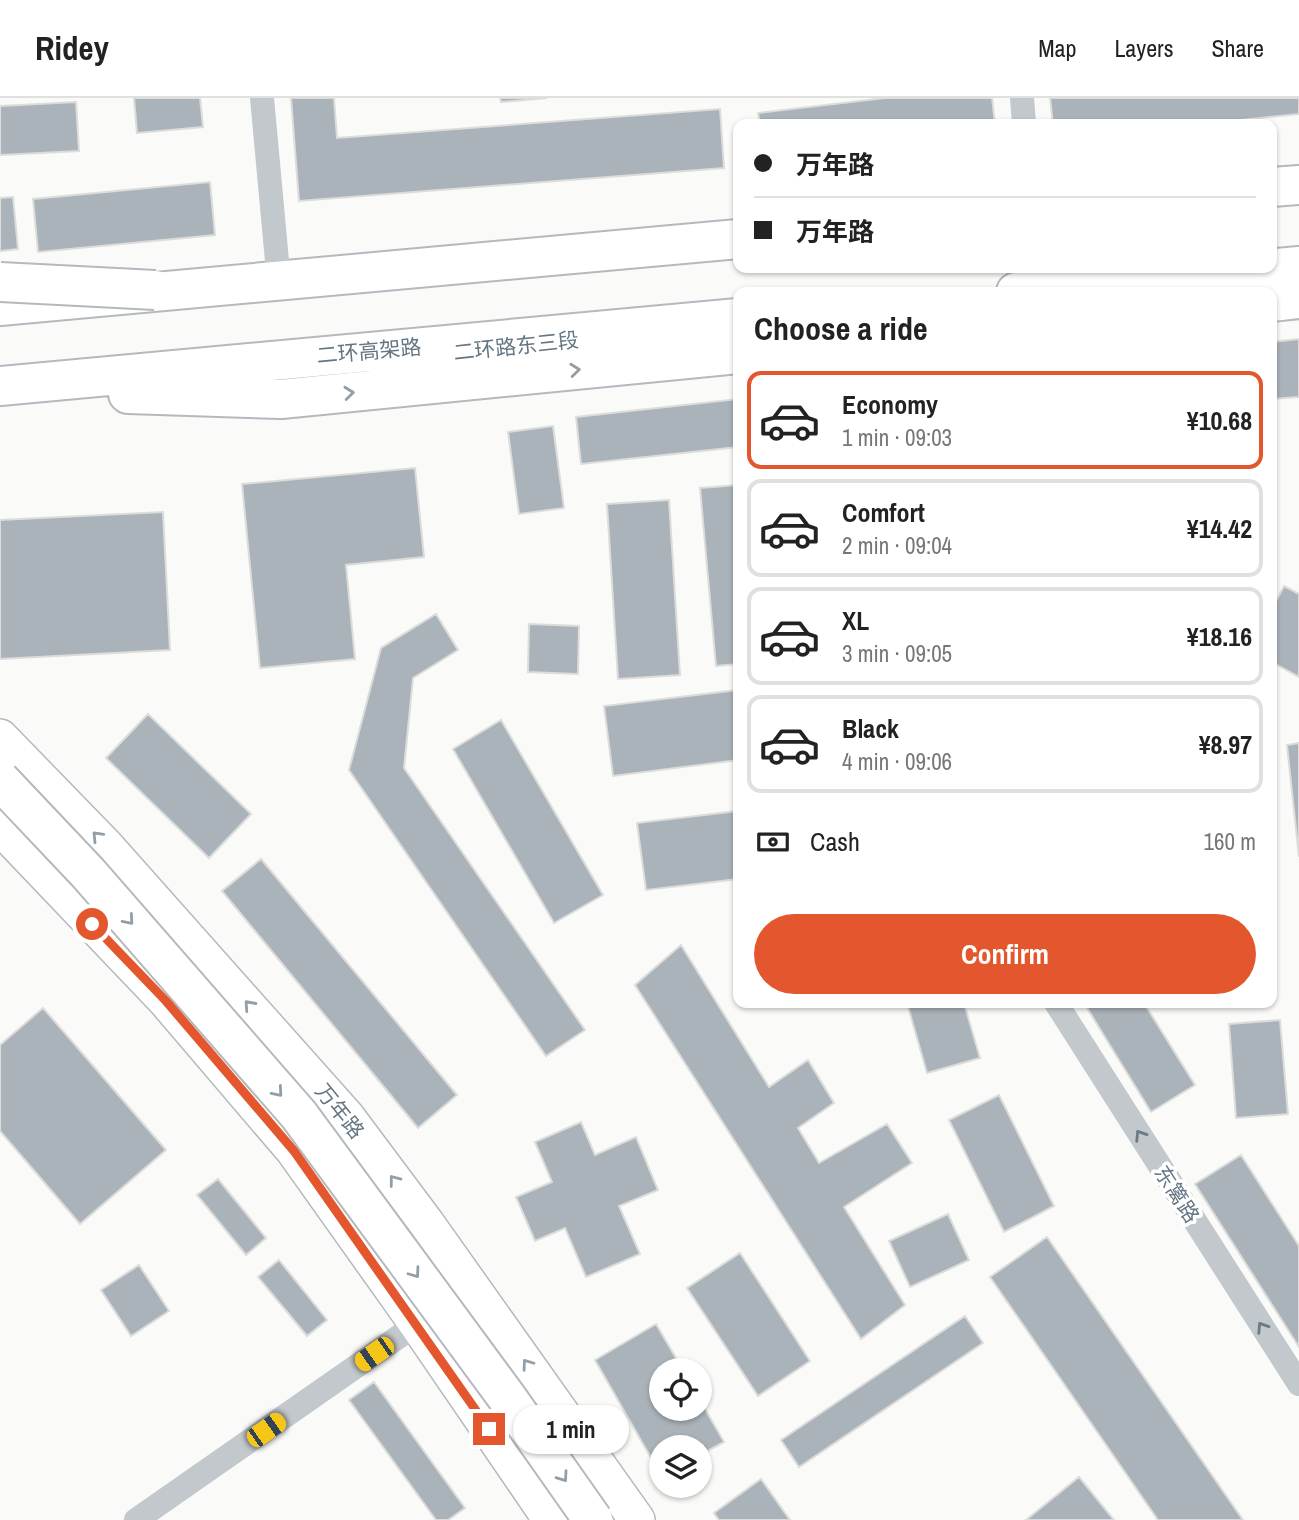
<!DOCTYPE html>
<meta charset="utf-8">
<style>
:root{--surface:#fff;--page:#f6f6f6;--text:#222;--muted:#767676;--line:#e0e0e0;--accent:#e4572e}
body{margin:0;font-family:"Archivo Narrow","Noto Sans SC",sans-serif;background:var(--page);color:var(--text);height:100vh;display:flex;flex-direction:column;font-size:26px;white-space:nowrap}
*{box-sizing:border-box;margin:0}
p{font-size:23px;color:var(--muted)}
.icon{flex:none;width:38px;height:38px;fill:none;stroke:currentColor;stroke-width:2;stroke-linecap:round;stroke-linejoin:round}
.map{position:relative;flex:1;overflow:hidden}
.side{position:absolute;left:733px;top:189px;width:544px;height:721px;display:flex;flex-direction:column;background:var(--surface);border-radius:14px;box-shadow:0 2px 5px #0004}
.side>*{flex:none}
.guide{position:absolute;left:733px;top:21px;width:544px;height:154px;border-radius:14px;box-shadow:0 2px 5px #0004;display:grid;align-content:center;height:154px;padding:0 21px;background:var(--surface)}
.tools{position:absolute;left:649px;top:1260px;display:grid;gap:14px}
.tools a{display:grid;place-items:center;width:63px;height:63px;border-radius:50%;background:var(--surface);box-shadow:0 2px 5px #0004;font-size:35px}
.end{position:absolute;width:32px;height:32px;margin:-16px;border:9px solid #e4572e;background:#fff;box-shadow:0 0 0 4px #fff}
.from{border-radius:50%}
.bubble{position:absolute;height:49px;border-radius:24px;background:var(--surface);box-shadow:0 2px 5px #0004;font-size:23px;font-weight:800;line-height:49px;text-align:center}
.car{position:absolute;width:21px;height:42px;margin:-21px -10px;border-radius:9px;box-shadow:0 0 5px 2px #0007;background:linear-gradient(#f5c518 24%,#345 0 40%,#f5c518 0 76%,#345 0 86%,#f5c518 0)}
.guide b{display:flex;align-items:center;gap:24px;height:66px;font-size:26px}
.guide b+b{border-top:2px solid var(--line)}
.guide i{width:18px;height:18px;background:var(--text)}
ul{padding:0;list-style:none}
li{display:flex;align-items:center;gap:21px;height:98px;margin:0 14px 10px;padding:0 7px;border:4px solid var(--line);border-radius:14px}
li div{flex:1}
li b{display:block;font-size:26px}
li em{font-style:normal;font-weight:800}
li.selected{border-color:var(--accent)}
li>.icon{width:63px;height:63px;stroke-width:1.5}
h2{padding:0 21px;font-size:32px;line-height:84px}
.pay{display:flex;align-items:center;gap:18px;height:77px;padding:0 21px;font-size:26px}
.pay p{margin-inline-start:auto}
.button{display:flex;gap:14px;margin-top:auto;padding:14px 21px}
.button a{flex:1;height:80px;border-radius:42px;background:var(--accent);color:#fff;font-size:28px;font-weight:800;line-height:80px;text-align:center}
header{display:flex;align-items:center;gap:42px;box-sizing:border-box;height:98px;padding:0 35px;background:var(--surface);border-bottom:2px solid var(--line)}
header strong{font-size:33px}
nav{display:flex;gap:38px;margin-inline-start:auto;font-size:24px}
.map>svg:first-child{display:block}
</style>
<header>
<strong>Ridey</strong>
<nav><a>Map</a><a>Layers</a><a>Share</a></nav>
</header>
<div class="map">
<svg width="1299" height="1422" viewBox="0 0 1299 1422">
<rect width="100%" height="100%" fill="#fafaf8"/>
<path fill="#aab3b9" stroke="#dcdcda" stroke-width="2" d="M134,0H200L203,29L137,35Z
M291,0H334L337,40L720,11L724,70L299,103Z
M500,0H547L501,4Z
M885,0H992L995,26H760L758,15Z
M1050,0H1299V16L1201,26H1053Z
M76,4L79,53L0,57V8Z
M210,84L215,137L38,154L33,101Z
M13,99L18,151L0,153V100Z
M1299,241V299L1272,301V244Z
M738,301V349L581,366L576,319Z
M553,328L564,410L519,416L508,334Z
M415,370L424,459L346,467L355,561L260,570L242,386Z
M738,387V566L716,568L700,390Z
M669,402L680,577L618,581L607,406Z
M163,414L170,552L0,561V422Z
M1284,488L1299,496V579L1272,564V511Z
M436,516L458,552L413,580L404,670L585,932L546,958L349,672L381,550Z
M529,526L579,528L578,576L528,574Z
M738,592V662L613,678L604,608Z
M148,616L251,716L209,760L106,660Z
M501,622L603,797L554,825L453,651Z
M1299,645V759L1287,647Z
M738,713V781L646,792L637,725Z
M261,761L457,997L418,1030L222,793Z
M681,847L769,989L808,962L834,1005L798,1030L819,1065L887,1026L912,1065L844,1109L905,1207L861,1241L635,887Z
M907,905H964L980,960L927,975Z
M1084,905H1144L1195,987L1151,1014Z
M43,910L166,1052L80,1126L0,1033V947Z
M1280,922L1288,1016L1236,1020L1229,926Z
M999,997L1054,1108L1004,1134L949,1022Z
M581,1024L595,1057L636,1039L658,1092L619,1108L640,1156L586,1179L565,1130L535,1143L516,1099L552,1084L535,1044Z
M1241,1057L1299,1148V1249L1195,1086Z
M218,1081L266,1140L246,1157L197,1097Z
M948,1116L969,1162L910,1189L889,1143Z
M1047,1139L1243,1422H1158L990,1179Z
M740,1155L810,1263L758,1298L687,1190Z
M279,1162L327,1222L307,1238L258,1179Z
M139,1167L169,1213L131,1238L101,1192Z
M965,1218L983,1245L799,1369L781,1342Z
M656,1226L683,1272H662V1311H700V1302L724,1344L700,1357V1349H662V1379L595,1262Z
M374,1284L465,1410L448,1422H436L349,1302Z
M1079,1379L1114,1422H1026Z
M761,1381L790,1422H719L714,1415Z"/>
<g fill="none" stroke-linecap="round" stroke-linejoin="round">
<defs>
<path id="secondary" d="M0,639L105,747L347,1019L427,1126L637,1422
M0,729L166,903L294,1053L417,1226L551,1422"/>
<path id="highway" d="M1272,89L1299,87
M1016,194L1299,168
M1272,204L1299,201
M0,208L738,141
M0,288L738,220
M128,296L281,301L738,256"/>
</defs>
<use href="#secondary" stroke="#b3babf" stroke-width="38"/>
<use href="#highway" stroke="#b4b9bd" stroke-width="42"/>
<path stroke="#c3c8cc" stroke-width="24" d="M262,0L278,174
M1022,0L1024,26
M1056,905L1299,1286
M136,1422L417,1226"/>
<use href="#secondary" stroke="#fff" stroke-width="35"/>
<use href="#highway" stroke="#fff" stroke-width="38"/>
<defs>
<path id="highway-bridge" d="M0,184L155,192
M0,682L88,775L299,1017L508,1301L593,1422"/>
</defs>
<use href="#highway-bridge" stroke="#b4b9bd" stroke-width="42" stroke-linecap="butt"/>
<use href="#highway-bridge" stroke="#fff" stroke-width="38"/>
</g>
<defs><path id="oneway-chevron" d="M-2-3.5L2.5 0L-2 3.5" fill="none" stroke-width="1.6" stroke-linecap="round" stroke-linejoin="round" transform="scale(1.75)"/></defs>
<g stroke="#939fa8">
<use href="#oneway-chevron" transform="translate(575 272) rotate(-6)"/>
<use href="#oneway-chevron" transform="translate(349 295) rotate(-6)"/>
<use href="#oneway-chevron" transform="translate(97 738) rotate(-134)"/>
<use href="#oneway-chevron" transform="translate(129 822) rotate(49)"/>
<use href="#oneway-chevron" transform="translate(249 907) rotate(-132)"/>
<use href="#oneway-chevron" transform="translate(278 994) rotate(49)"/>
<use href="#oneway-chevron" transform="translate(394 1082) rotate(-127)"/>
<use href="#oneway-chevron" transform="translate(415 1175) rotate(54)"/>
<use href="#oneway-chevron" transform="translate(527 1266) rotate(-126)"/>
<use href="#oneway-chevron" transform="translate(563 1379) rotate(55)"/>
</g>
<g stroke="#6a7a87">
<use href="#oneway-chevron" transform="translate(1140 1037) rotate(-123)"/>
<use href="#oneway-chevron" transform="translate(1262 1229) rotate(-123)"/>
</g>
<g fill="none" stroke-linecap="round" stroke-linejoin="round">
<path stroke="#e4572e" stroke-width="9" d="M92,826L166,903L294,1053L489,1331"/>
</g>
<g text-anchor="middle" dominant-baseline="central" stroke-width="7" stroke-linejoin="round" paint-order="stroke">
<g font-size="21" fill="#657683" stroke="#fff">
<text transform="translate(516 248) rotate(-6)">二环路东三段</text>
<text transform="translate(369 253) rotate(-5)">二环高架路</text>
<text transform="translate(340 1013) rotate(51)">万年路</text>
<text transform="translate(1177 1096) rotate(57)">东篱路</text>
</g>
</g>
</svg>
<div class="tools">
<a><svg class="icon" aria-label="locate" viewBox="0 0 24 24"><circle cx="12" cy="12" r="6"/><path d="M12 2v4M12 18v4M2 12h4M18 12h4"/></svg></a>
<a><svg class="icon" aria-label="layers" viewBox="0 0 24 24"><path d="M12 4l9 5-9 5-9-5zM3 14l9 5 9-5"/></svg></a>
</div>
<i class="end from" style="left:92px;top:826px"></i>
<i class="end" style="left:489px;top:1331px"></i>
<div class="bubble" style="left:513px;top:1307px;width:116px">1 min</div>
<i class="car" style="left:374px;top:1256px;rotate:235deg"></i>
<i class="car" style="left:266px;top:1332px;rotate:55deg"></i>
<div class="guide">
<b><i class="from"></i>万年路</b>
<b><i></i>万年路</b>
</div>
<section class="side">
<h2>Choose a ride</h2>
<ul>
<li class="selected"><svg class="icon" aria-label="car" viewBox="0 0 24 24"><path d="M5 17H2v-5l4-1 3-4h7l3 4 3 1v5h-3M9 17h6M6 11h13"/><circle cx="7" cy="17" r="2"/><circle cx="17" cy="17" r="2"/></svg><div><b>Economy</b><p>1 min · 09:03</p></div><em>¥10.68</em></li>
<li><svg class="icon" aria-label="car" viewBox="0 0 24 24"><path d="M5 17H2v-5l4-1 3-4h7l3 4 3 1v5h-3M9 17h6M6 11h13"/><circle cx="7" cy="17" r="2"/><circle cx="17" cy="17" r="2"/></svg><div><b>Comfort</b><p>2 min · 09:04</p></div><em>¥14.42</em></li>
<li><svg class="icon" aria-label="car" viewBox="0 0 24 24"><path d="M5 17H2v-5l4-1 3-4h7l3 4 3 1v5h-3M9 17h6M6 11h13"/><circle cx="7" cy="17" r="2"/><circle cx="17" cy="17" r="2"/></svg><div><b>XL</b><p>3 min · 09:05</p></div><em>¥18.16</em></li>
<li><svg class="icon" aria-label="car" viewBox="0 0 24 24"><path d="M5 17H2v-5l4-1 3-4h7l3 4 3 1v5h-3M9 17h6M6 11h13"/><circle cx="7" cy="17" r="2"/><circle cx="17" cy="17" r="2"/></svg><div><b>Black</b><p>4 min · 09:06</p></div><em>¥8.97</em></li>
</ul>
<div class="pay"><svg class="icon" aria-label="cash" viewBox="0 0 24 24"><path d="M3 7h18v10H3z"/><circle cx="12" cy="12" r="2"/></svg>Cash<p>160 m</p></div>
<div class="button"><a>Confirm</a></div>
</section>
</div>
